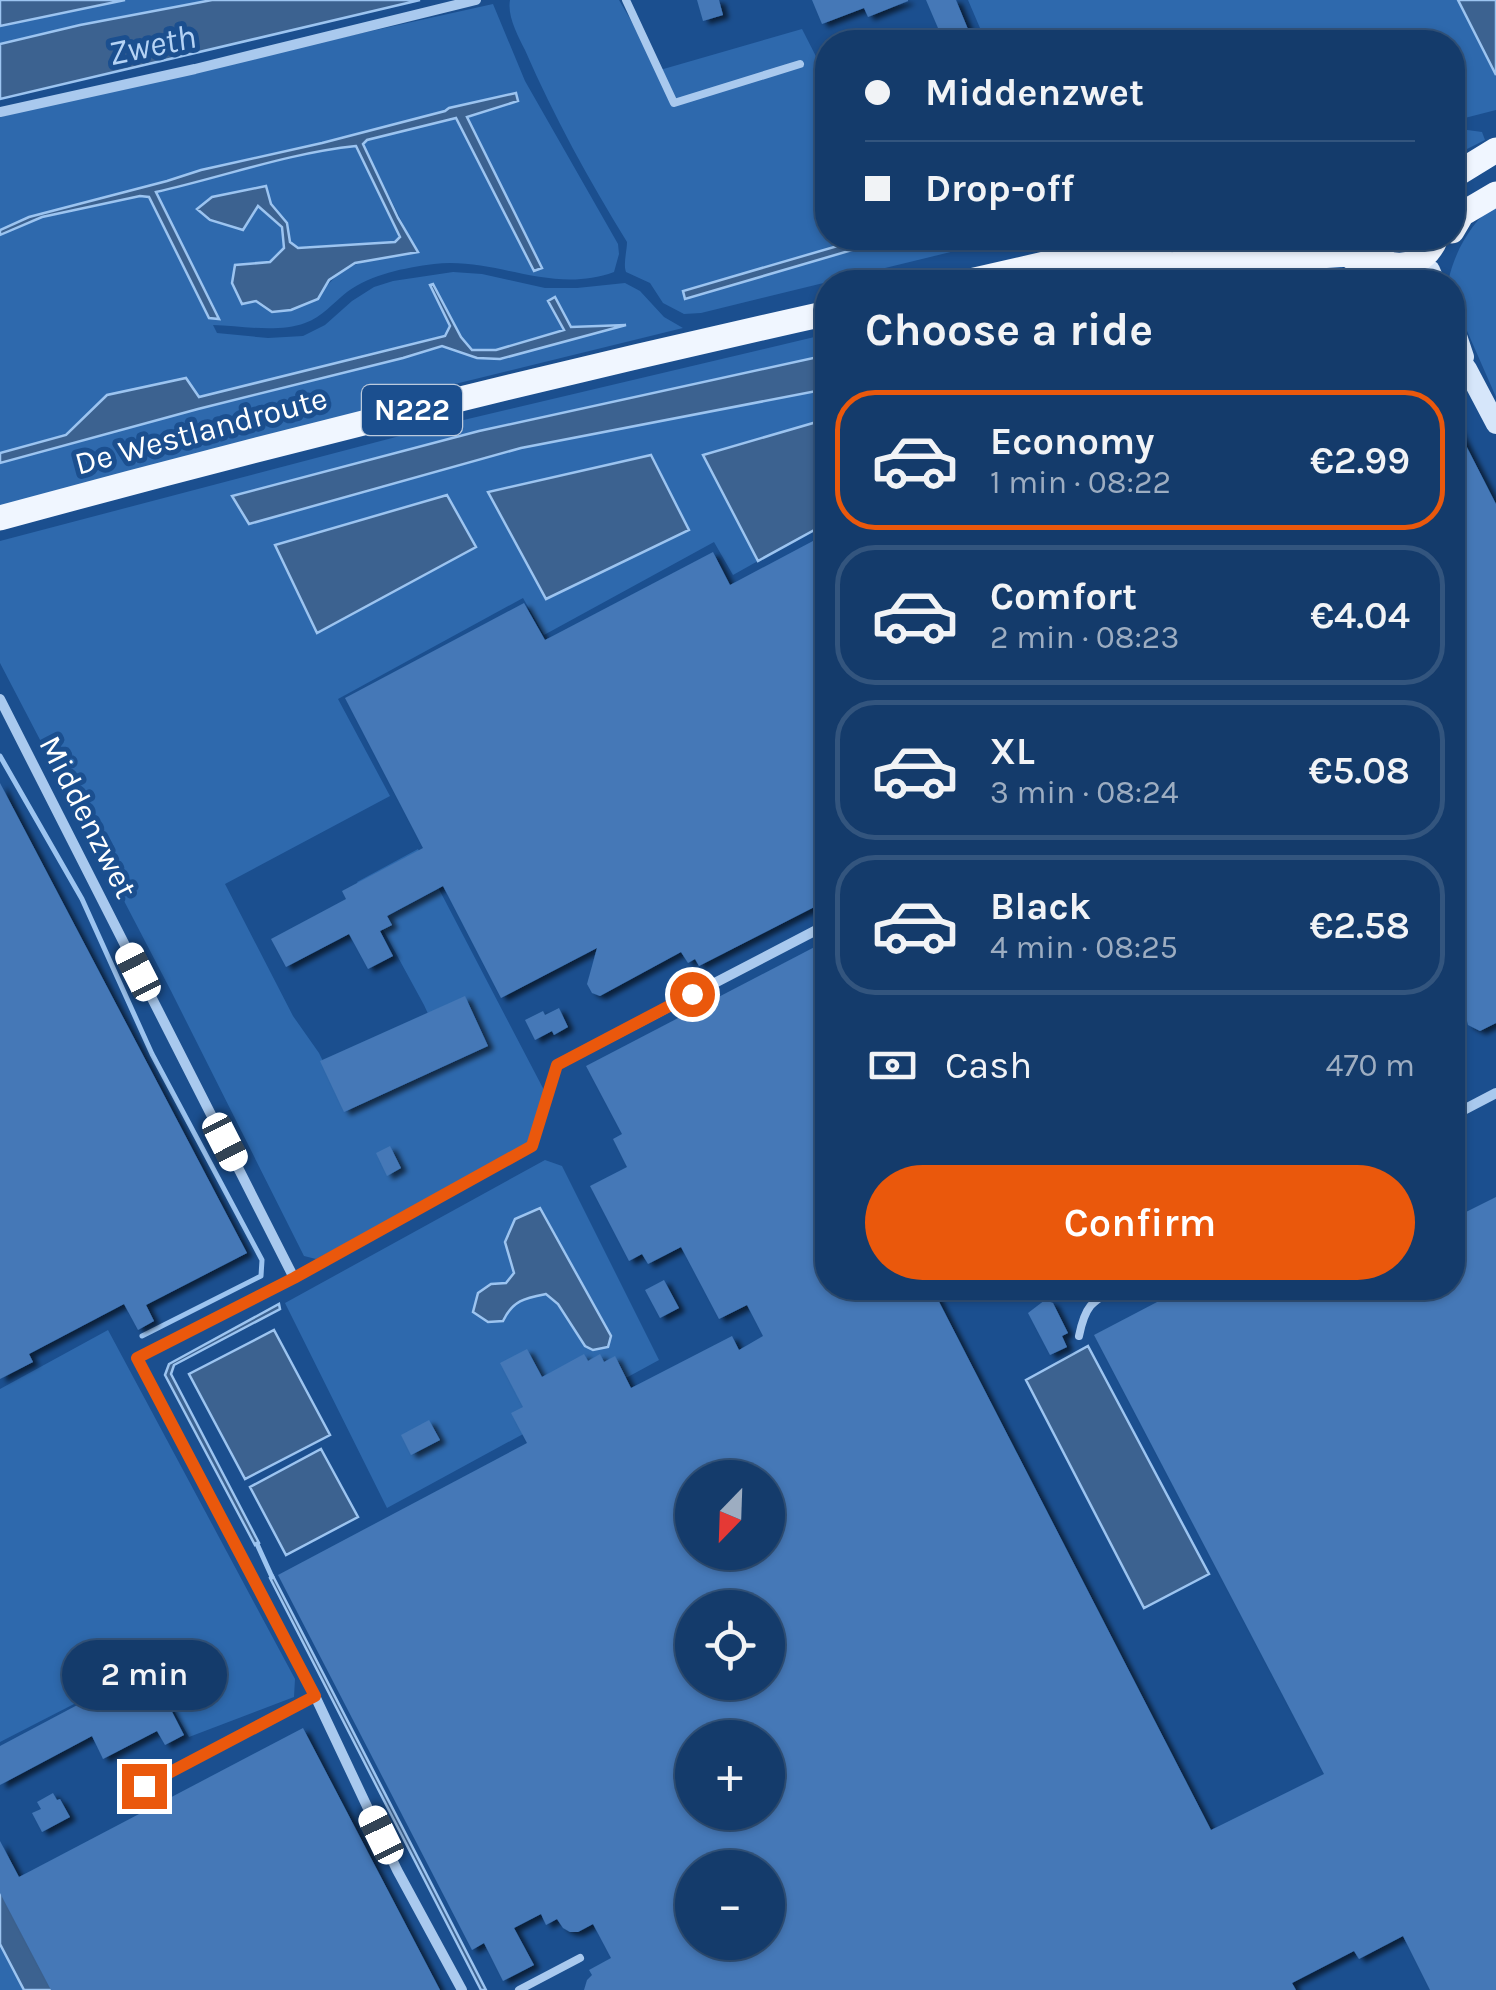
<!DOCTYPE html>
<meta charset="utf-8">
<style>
:root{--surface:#143b6b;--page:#214673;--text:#f1f3f6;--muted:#9dadc1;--line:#33557e;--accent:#ea580c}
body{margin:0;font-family:Karla,sans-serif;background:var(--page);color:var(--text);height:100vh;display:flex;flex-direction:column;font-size:38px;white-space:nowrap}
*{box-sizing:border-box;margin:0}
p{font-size:32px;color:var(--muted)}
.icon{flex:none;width:55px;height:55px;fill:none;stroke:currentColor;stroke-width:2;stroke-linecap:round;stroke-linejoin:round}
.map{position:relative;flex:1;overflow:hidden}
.details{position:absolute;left:815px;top:270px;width:650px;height:1030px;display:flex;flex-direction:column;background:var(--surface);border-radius:40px;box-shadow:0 2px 8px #0004,0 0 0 2px var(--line)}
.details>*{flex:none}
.banner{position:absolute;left:815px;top:30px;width:650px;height:220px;border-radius:40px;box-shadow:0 2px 8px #0004,0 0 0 2px var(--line);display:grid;align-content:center;height:220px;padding:0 50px;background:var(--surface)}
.needle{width:65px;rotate:203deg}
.fabs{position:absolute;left:675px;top:1460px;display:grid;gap:20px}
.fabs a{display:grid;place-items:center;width:110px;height:110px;border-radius:50%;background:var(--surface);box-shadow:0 2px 8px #0004,0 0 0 2px var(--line);font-size:50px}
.end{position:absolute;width:45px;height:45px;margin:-22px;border:12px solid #ea580c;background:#fff;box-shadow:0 0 0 5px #fff}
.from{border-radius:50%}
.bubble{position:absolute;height:70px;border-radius:35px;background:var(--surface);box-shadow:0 2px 8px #0004,0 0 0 2px var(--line);font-size:32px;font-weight:600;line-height:70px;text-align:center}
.car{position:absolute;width:30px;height:60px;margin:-30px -15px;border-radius:12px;box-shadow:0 0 8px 2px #0007;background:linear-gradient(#fff 24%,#345 0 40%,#fff 0 76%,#345 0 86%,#fff 0)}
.banner b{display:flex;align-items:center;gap:35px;height:95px;font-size:38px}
.banner b+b{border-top:2px solid var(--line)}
.banner i{width:25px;height:25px;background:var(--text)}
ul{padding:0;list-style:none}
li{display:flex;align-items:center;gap:30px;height:140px;margin:0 20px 15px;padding:0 30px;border:5px solid var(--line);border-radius:40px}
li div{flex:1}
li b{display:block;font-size:38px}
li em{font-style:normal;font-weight:600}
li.selected{border-color:var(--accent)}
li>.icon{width:90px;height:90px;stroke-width:1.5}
h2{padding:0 50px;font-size:45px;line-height:120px}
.pay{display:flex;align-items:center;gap:25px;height:110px;padding:0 50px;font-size:38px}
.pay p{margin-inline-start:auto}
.button{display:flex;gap:20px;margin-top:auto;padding:20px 50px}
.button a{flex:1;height:115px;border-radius:60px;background:var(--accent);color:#fff;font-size:40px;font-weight:600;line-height:115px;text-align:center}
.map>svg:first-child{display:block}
</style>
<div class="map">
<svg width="1496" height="1990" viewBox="0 0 1496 1990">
<defs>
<filter id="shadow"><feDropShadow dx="6" dy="3.5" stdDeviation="2.5" flood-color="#0009"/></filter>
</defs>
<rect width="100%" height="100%" fill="#1b4f8f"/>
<path fill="#2e69ad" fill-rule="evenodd" d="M125,0H212L80,25L0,44V26Z
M510,0H619L660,70L802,29L827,78L828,238H865L684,291L686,299L893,238H1008L701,313L684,314L663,303L650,283L626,272C623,264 627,251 627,242C589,180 554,117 525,50C518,36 507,16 510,0Z
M968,0H1458L1496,75V110L1453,121L1452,42H967L983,35Z
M493,4L525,81L618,244L619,254L614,272C551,295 497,257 434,264C404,268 372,274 347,292C333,303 322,317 305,323C278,333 242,326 213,325L217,333L268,338L303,336L325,325L352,301L374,287L393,281L453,272L482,274L545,288H577L625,283L640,291L664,317L683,328L455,384L452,390L0,510V463L198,409L403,358L442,346L477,358L500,359L619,327H571L548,301L565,330L496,350H472L461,337L433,284L430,286L450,327L445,336L198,398L107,395L66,435L0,453V235L42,217L140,195L149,197L209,317L219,318L156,192C223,178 288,154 356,145L400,237L395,242L298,249L290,242L287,223L271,204L265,187L198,209L210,220L257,206L282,227L285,247L270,262L236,265L233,283L242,305L256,301L272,312L318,299C343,257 373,260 417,252L363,144L367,140L456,118L534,271L542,268L467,117L517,101L449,108L445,111L322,143L201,170L167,181L29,217L0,230V117L97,92Z
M1453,128L1482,132L1485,140L1453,156Z
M1496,203V397L1453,299L1452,282H1448C1455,250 1471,223 1496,203Z
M1271,238L1312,239L1053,269L1135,255Z
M1323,263L1337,264L1365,282H1198L1193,281L1095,282Z
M827,334V355L479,431L232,496L250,524L521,448L827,389V419L703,455L758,561L733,575L714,542L544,635L523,598L338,699L390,796L225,884L293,1016L319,1053L345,1107L449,1059L424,1005L357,882L418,849L545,1092L530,1142L512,1157L316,1259L304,1256L171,991L0,663V541L434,427Z
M545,1160L562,1166L659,1360L387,1508L285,1303ZM540,1208L611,1335L608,1347L585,1346L557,1304L546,1294L520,1299L509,1309L491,1284L506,1283L514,1273L505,1242Z
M108,1330L295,1679L294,1697L189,1737L148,1666L0,1742V1389Z
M0,1944L24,1990H0Z"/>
<path fill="#3c6290" stroke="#9cc4f0" stroke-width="2.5" d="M0,0H125L0,26Z
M212,0H420L0,99V44L80,25Z
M1458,0H1496V75Z
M516,93L518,101L467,117L542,268L534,271L456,118L367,140L363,144L398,218L418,252L355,263L329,280L318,299L291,310L272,312L256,301L242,304L232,283L235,265L270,262L284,248L282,227L258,206L243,230L210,220L197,209L212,197L266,186L271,204L287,223L290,242L298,248L395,242L400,237L356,146C288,153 223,177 156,192L219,319L209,318L149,197L140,196L42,217L0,235V230L29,217L167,181L201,170L322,143L445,111L449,108Z
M865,238H893L685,299L683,291Z
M433,284L461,337L472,350H496L564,330L548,301L555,297L571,327L626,325L500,359L477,358L442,346L403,358L198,409L0,463V453L66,435L107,395L186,378L199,397L445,336L450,326L430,285Z
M827,355V389L521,448L249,524L232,496L479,431Z
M827,419V523L758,561L703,455Z
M651,455L689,530L546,599L488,492Z
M447,495L476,547L317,633L275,545Z
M540,1208L611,1336L608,1347L593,1350L585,1346L558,1304L546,1294C525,1298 513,1300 503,1321L488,1322L473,1312L478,1293L491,1284L506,1283L514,1273L505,1242L515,1219Z
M279,1304L280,1309L174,1365L171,1374L259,1543L255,1545L165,1375L169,1364Z
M274,1330L330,1435L245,1479L189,1374Z
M1088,1346L1209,1574L1144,1608L1026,1380Z
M321,1449L358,1517L286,1555L250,1487Z
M273,1576L486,1990H481L270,1578Z
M0,1885L54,1990H24L0,1944Z"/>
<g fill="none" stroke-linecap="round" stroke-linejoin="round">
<path stroke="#9cc4f0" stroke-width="5" d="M0,756L82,899L152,1054L262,1260L261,1276L142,1336
M257,1544L272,1577"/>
</g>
<path fill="#4478b7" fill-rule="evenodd" filter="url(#shadow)" d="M697,0H719L723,15L703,21Z
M812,0H908V1L868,17L864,8L822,24Z
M926,0H956L970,34L944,42Z
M1452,418L1496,504V1023L1480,1031L1468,1025L1462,1001L1452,1006Z
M828,533V900L699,966L695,959L688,963L681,952L600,996L592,993L587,984L597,948L501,998L443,886L387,916L392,925L380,931L393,956L368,969L349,934L286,967L271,939L346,899L342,891L423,848L345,698L524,603L545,640L713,552L730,585Z
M0,783L247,1253L146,1305L154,1321L138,1330L124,1304L29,1354L33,1362L0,1379Z
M828,940V1288H932L1211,1830L1324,1774L1094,1335L1159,1301L1152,1288H1452V1219L1496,1197V1990H1430L1403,1936L1359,1959L1354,1951L1292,1983L1296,1990H584L587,1980L592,1975L589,1970L611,1958L593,1924L578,1932H570L563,1928L557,1919L546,1925L541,1914L514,1928L534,1965L503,1981L484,1943L472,1950L278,1575L527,1443L511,1413L523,1407L500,1363L527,1349L542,1377L584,1354L588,1361L600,1354L604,1362L615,1356L631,1388L732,1336L739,1350L763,1336L747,1305L719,1319L681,1247L648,1264L642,1254L629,1261L590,1186L627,1167L613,1139L622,1134L586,1066ZM692,1478H768V1552H692ZM692,1608H768V1682H692ZM692,1738H768V1812H692ZM692,1868H768V1942H692Z
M465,996L488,1046L344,1112L320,1061Z
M559,1008L568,1027L554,1035L552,1031L535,1040L525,1020L543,1011L545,1015Z
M390,1146L401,1168L387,1176L376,1153Z
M664,1280L679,1308L660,1318L645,1290Z
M1045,1300L1053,1303L1068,1333L1062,1336L1067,1347L1050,1355L1028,1313Z
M429,1420L440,1440L411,1455L401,1435Z
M149,1667L184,1735L165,1745L157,1731L103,1759L92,1736L0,1785V1746Z
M303,1728L440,1990H51L0,1893V1841L19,1877Z
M53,1793L57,1800L60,1799L70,1817L42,1832L32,1813L41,1809L37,1802Z"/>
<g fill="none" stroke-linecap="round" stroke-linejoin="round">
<path stroke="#a9c9ee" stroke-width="8" d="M626,0L674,103L800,64
M1079,1336C1085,1306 1091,1302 1116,1288
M143,1785L315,1696
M519,1990L580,1958"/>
<path stroke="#a9c9ee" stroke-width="10" d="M0,112L195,69L476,0
M0,699L294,1278
M1452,1116L1496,1093
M462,1990L397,1870L315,1696L137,1358L294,1278L532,1146L557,1065L828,924"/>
<path stroke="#d6e6fa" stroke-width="20" d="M1430,270L1435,282
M1404,279L1408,282
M1452,321L1464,357
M1452,348L1467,369L1496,424"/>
<path stroke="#f0f6ff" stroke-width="25" d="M1452,177L1496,150
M1452,231L1462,214L1496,194
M1350,242C1366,245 1371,256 1384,262C1407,272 1428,258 1436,238
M966,282L1123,246L1182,238
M1039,282L1125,269L1267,256L1291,258L1347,254L1360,262
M0,518C274,443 550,375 828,313"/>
</g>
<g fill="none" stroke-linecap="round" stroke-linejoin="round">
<path stroke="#ea580c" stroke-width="12" d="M144,1786L315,1696L137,1358L294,1278L532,1146L557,1065L692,994"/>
</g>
<g text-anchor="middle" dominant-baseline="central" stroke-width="10" stroke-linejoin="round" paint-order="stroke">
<rect fill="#1b4f8f" stroke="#bbcadd" stroke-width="2.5" x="362" y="385" width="100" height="50" rx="8"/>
<g font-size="30" font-weight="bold" fill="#fff">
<text x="412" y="410">N222</text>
</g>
<g font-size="32" fill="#fff" stroke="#1b4f8f">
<text transform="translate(201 431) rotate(-15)">De Westlandroute</text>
<text transform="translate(88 817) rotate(63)">Middenzwet</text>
</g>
<g font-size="35" font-style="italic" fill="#b5d3f5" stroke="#1b4f8f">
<text transform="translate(152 45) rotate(-12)">Zweth</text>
</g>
</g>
</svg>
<div class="fabs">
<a><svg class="needle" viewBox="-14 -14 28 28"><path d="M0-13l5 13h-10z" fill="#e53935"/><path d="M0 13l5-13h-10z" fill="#9dadc1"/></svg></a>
<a><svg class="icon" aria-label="locate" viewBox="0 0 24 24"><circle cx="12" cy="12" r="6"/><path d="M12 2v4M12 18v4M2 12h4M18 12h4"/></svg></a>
<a>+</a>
<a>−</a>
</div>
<i class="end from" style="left:692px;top:994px"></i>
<i class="end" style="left:144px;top:1786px"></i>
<div class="bubble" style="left:62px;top:1640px;width:165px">2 min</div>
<i class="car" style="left:138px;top:972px;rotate:333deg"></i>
<i class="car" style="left:225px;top:1142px;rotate:153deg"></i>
<i class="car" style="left:381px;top:1835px;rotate:334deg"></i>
<div class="banner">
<b><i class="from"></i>Middenzwet</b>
<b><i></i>Drop-off</b>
</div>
<section class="details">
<h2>Choose a ride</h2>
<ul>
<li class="selected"><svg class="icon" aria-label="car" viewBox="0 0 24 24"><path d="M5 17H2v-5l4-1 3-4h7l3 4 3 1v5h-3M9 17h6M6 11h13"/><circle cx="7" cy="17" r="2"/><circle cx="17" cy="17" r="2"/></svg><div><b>Economy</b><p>1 min · 08:22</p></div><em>€2.99</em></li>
<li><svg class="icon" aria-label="car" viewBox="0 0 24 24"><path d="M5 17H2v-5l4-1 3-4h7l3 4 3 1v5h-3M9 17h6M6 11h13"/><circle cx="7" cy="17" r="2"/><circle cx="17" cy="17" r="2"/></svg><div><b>Comfort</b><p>2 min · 08:23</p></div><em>€4.04</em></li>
<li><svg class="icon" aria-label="car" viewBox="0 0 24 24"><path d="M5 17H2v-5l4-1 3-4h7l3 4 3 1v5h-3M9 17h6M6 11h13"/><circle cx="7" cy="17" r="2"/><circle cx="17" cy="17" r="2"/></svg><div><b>XL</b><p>3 min · 08:24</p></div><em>€5.08</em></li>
<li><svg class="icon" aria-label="car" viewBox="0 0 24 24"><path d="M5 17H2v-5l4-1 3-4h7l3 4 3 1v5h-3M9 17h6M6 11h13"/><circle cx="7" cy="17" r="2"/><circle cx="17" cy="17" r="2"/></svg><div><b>Black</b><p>4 min · 08:25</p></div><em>€2.58</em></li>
</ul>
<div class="pay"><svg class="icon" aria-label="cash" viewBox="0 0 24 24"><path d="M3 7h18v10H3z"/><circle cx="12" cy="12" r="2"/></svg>Cash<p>470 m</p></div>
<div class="button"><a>Confirm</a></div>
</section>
</div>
